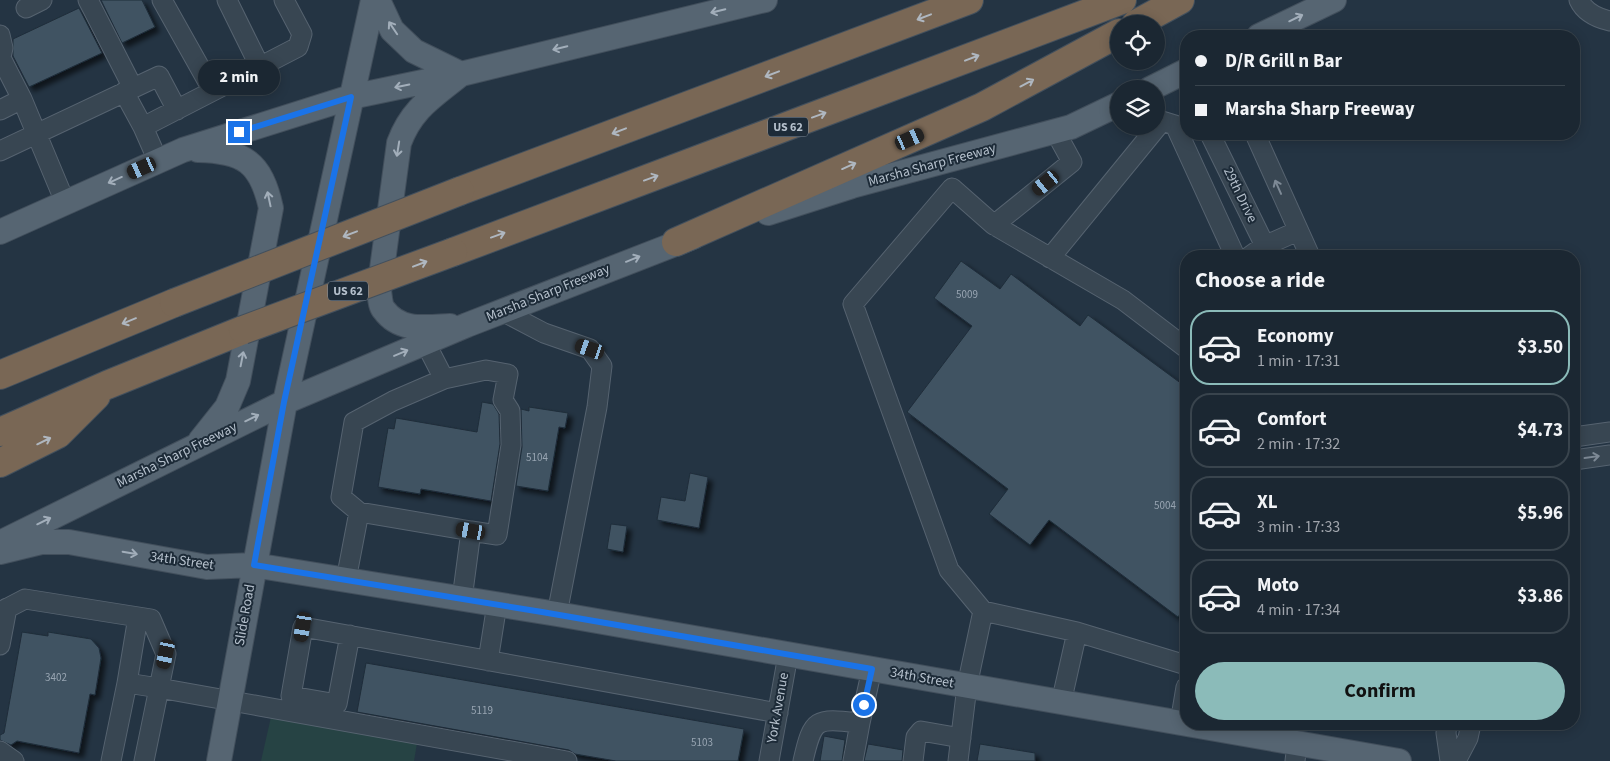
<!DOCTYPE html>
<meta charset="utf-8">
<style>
:root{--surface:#1b2732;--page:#28333e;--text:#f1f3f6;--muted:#a0a5ac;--line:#39444d;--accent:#8bbbb9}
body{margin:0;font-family:"Source Sans 3",sans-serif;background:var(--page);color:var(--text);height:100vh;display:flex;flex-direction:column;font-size:19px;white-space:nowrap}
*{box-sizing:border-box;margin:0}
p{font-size:16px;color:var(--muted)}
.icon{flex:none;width:28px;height:28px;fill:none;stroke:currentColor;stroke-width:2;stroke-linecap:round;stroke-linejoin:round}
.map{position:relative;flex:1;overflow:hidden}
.details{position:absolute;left:1180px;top:250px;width:400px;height:480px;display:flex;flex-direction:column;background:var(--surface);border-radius:20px;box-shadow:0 2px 12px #0003,0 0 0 1px var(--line)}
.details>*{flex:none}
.hud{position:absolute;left:1180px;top:30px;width:400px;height:110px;border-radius:20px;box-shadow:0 2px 12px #0003,0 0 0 1px var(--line);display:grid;align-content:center;height:110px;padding:0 15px;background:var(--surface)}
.controls{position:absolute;left:1110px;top:15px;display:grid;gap:10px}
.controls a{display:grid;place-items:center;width:55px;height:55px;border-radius:50%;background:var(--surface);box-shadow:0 2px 12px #0003,0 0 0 1px var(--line);font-size:25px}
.end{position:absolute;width:22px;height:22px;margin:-11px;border:6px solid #1a73e8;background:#fff;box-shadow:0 0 0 2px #fff}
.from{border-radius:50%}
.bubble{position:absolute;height:35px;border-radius:18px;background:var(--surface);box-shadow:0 2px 12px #0003,0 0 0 1px var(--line);font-size:16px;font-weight:700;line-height:35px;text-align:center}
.car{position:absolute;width:15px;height:30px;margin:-15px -8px;border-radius:6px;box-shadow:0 0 4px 1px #0007;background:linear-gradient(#222 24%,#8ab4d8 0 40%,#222 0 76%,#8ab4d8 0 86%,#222 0)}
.hud b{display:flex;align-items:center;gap:18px;height:48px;font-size:19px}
.hud b+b{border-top:1px solid var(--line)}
.hud i{width:12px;height:12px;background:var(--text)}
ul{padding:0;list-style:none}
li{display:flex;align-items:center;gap:15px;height:75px;margin:0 10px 8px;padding:0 5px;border:2px solid var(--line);border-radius:20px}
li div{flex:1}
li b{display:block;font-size:19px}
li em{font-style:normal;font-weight:700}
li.on{border-color:var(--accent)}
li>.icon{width:45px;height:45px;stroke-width:1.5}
h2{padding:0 15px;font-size:22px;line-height:60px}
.cta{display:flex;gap:10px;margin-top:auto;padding:10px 15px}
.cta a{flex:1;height:58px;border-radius:30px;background:var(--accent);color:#111;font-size:20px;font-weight:700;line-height:58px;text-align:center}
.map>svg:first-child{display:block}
</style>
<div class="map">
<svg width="1610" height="761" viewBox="0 0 1610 761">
<defs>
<filter id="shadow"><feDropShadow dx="4.5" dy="4.5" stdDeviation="2.5" flood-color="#0009"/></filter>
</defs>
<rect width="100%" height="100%" fill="#243443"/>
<path fill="#264344" d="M271,717L417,743L414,761H261Z"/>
<path fill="#405362" stroke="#1f2d3a" filter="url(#shadow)" d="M101,0H142L155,27L122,43Z
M79,8L102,53L29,87L13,56V39Z
M961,261L1000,289L1011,274L1080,326L1088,315L1186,387V606L1178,617L1049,520L1030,545L989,514L1008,489L907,412L972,326L934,298Z
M482,402L493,404L499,414L500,444L491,501L421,489L420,494L378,487L388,428L394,429L396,418L477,432Z
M529,407L568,413L565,428L559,427L548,491L516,486L522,447L521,409L529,411Z
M690,473L708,477L699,528L657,520L661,497L685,501Z
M611,524L627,526L623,552L607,549Z
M22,632L48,636V632L91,639L99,648L101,658L95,695L90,694L79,753L17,741L11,745L0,740V735L4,733Z
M366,663L744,729L738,761H616L575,754L569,750L357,712Z
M824,736L845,740L842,761H820Z
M868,744L903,750L902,761H864Z
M980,744L1035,753V761H977Z"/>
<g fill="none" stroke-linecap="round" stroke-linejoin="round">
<defs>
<path id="minor" d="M88,0L133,88
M162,0L213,91L298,47L302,34L284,0
M227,0L260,67
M1579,0C1585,13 1597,18 1610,21
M26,8L42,0
M0,35L3,48L1,57
M0,56L22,99L0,110
M124,92L143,127
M22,99L65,202
M1055,131L1072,162L994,225L952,188L853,304L949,570L983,611L1077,632
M1210,134L1270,256
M1255,134L1310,256
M0,151L159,76L177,110
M158,161L143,127L213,91
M994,225L1123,300L1186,348
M1250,256L1264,246L1298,231
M1050,258L1162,121L1175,125L1235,256
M502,311L544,333L590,349L602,366L597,407L557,614
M444,379L486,370L508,374L503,400L510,411L511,445L497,535L471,531
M1574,437L1610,432
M1574,460L1610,455
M359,512L341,497L354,422L393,401L444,379L425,342
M346,580L359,512L471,531L462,599
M0,612L25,599L151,619L166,654L159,688L127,683L111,761
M350,635L337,704L291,696L303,627L778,713
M0,645L7,608
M488,661L497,604
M127,683L138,617
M1061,703L1077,632L1186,665
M1180,723L1186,687
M1447,724L1446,733L1450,761
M0,751L14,761
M144,761L159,688L567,761
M769,761L788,655
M803,761C813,717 816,718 860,723L872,669
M853,761L860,723
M913,761L916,737L921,731L961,738
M958,761L967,686L983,611
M1295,761L1297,744
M1456,761L1468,738L1471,724"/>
<path id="major" d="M378,0L392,30L414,51L461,74C433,97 412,108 399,143L379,291C380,296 380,306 384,310C400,332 426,327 450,326
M1259,36L1334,0
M1150,89L1186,71
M198,150C244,151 261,162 271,208L238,381L227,407L200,441
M768,213L852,186L1071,127L1119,104
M0,232L183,150L351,97L461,74L765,0
M4,541L285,402L467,325L693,237
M0,552L41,542H69L207,567L254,565L557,614L1399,761
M219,761L285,402L373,0"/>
<path id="highway" d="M1136,24L1180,0
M460,191L969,0
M676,242L982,107L1119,33
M453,252L1122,0
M0,375L174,303
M0,432L107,385L243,330
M0,463L58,434L96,396"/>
</defs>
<use href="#minor" stroke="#566370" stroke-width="21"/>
<use href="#major" stroke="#424f5c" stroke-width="26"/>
<use href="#highway" stroke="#43505d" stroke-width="30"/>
<use href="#minor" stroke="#384652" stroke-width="19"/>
<use href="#major" stroke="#566572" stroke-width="24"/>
<use href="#highway" stroke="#796755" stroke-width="28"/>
<defs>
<path id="highway-bridge" d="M174,303L460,191
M243,330L453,252"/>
</defs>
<use href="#highway-bridge" stroke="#43505d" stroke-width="30" stroke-linecap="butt"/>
<use href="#highway-bridge" stroke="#796755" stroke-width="28"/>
</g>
<defs><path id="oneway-shaft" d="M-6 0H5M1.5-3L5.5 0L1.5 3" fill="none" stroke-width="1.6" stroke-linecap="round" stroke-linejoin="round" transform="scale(1.25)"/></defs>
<g stroke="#a2aeba">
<use href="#oneway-shaft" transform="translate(718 11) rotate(167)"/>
<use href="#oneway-shaft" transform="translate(1296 18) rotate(-26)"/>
<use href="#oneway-shaft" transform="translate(393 28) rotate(-124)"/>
<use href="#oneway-shaft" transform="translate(560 48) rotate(167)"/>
<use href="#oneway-shaft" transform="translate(402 86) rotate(168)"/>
<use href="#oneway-shaft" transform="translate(398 149) rotate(99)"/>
<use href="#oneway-shaft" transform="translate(115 180) rotate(156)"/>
<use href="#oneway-shaft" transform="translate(269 199) rotate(-102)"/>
<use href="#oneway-shaft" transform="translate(633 259) rotate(-22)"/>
<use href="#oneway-shaft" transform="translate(401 353) rotate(-23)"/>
<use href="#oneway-shaft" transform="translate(242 359) rotate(-79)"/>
<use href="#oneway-shaft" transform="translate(252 418) rotate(-26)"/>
<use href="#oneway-shaft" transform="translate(44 521) rotate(-26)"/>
<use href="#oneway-shaft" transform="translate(130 553) rotate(10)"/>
</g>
<g stroke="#afb7c0">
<use href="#oneway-shaft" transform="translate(924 17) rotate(159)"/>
<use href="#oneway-shaft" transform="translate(972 58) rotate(-21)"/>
<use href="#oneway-shaft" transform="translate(772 74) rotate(159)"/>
<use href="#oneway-shaft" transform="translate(1027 83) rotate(-28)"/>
<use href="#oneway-shaft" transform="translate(819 115) rotate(-20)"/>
<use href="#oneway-shaft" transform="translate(619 131) rotate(159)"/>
<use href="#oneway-shaft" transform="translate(849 166) rotate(-24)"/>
<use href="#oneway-shaft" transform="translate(651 178) rotate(-20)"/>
<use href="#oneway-shaft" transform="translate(350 234) rotate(159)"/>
<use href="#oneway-shaft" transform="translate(498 235) rotate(-20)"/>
<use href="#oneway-shaft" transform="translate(420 264) rotate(-21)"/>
<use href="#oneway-shaft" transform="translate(129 321) rotate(158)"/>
<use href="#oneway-shaft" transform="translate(44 441) rotate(-26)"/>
</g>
<g stroke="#7d8995">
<use href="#oneway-shaft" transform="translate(1278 187) rotate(-114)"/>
<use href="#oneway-shaft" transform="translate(1592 457) rotate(-8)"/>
</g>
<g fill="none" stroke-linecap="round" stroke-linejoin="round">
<path stroke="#1a73e8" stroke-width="6" d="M239,132L351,97L284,402L254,565L542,612L872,669L864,705"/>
</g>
<g text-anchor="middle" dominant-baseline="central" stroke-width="4" stroke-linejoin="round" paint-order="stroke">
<g font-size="11" fill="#98a5b2">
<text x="967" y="294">5009</text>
<text x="537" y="457">5104</text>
<text x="1165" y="505">5004</text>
<text x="56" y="677">3402</text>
<text x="482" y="710">5119</text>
<text x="702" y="742">5103</text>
</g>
<g fill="#1d2b38" stroke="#8793a0" stroke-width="1">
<rect x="768" y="117.5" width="40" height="19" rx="4"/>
<rect x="328" y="281.5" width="40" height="19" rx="4"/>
</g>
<g font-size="12" font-weight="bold" fill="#b5c0cc">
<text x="788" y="127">US 62</text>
<text x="348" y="291">US 62</text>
</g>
<g font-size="14" fill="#b5c0cc" stroke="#1d2b38">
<text transform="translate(932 165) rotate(-15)">Marsha Sharp Freeway</text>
<text transform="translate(1240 195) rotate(64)">29th Drive</text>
<text transform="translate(548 293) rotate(-22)">Marsha Sharp Freeway</text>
<text transform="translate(177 455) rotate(-26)">Marsha Sharp Freeway</text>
<text transform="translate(182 561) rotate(8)">34th Street</text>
<text transform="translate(245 615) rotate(-80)">Slide Road</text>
<text transform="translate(922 678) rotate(10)">34th Street</text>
<text transform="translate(778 708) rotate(-80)">York Avenue</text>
</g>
</g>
</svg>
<div class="controls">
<a><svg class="icon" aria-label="locate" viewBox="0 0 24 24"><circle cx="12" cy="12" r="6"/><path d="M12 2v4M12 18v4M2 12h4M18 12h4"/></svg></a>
<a><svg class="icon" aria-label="layers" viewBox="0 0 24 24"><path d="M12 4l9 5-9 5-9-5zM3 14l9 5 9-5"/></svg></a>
</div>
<i class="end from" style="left:864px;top:705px"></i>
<i class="end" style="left:239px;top:132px"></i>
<div class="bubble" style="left:198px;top:60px;width:82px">2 min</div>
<i class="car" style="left:910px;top:139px;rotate:66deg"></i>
<i class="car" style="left:142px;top:168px;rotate:246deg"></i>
<i class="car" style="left:1046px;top:183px;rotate:231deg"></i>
<i class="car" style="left:590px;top:349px;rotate:289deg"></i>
<i class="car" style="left:471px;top:531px;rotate:280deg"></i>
<i class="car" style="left:303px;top:627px;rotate:190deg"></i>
<i class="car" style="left:166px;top:654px;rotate:192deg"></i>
<div class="hud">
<b><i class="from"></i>D/R Grill n Bar</b>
<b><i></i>Marsha Sharp Freeway</b>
</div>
<section class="details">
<h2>Choose a ride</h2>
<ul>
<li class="on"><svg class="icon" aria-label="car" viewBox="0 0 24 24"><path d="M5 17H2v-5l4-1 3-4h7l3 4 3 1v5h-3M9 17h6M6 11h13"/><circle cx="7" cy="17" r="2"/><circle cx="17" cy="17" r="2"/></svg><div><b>Economy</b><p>1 min · 17:31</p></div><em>$3.50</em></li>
<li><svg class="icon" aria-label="car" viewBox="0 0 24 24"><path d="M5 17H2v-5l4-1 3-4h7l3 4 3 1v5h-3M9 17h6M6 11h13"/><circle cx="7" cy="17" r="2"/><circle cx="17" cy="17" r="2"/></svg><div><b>Comfort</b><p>2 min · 17:32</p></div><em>$4.73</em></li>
<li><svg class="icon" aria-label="car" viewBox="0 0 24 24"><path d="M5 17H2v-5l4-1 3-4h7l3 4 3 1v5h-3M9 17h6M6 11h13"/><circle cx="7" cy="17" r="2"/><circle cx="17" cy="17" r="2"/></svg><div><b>XL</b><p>3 min · 17:33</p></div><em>$5.96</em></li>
<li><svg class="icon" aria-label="car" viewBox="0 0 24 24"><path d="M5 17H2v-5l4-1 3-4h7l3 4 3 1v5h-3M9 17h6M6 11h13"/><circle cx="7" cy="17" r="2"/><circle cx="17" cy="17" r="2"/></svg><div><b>Moto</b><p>4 min · 17:34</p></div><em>$3.86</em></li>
</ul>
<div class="cta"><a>Confirm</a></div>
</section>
</div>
